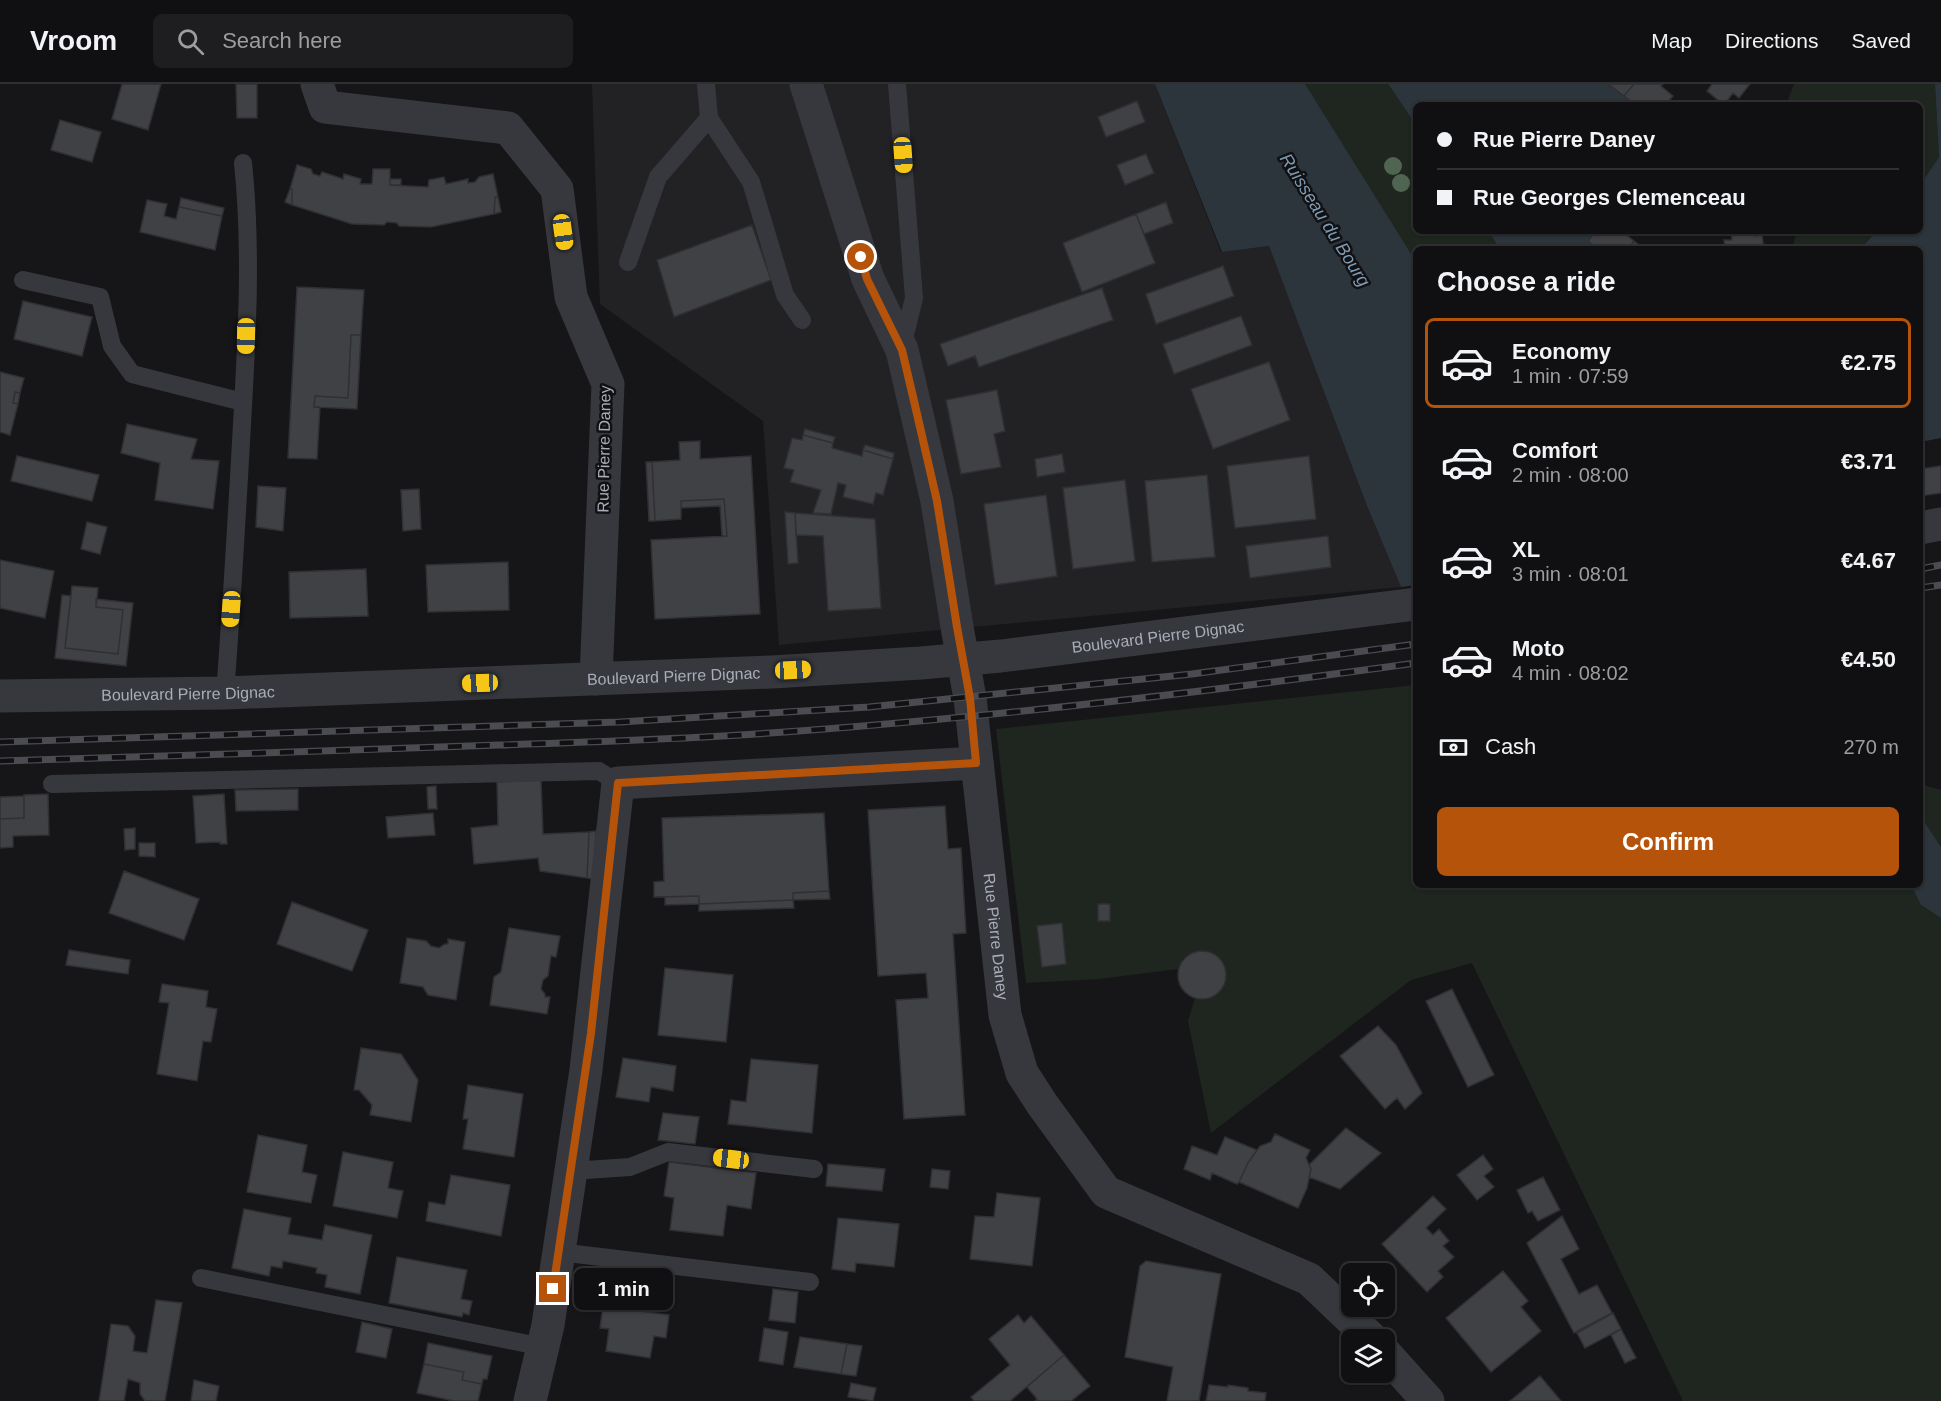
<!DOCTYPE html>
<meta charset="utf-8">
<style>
:root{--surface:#101012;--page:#1e1e20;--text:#f1f3f6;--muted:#9c9d9f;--line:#303032;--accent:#b45309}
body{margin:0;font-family:Helvetica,sans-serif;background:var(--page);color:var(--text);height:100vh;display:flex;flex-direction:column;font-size:22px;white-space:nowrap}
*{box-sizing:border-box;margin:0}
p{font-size:20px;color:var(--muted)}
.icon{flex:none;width:33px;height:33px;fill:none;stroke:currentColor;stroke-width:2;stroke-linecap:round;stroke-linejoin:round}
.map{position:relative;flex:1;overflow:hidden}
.side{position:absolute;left:1413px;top:162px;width:510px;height:642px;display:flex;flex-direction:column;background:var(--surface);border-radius:9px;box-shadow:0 2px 4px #0004,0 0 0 2px var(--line)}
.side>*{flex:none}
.top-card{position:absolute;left:1413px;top:18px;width:510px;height:132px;border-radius:9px;box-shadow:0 2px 4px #0004,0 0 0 2px var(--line);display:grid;align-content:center;height:132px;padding:0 24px;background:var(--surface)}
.buttons{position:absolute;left:1341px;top:1179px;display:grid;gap:12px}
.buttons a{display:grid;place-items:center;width:54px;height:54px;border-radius:9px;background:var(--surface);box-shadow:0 2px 4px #0004,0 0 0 2px var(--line);font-size:30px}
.end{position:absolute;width:27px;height:27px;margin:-14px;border:8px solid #b45309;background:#fff;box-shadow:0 0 0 3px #fff}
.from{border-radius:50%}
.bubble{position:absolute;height:42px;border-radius:9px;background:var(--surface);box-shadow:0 2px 4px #0004,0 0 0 2px var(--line);font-size:20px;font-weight:700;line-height:42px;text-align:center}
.car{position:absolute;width:18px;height:36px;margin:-18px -9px;border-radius:8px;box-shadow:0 0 4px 2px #0007;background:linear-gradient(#f5c518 24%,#345 0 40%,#f5c518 0 76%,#345 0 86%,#f5c518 0)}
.top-card b{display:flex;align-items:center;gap:21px;height:57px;font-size:22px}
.top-card b+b{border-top:2px solid var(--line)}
.top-card i{width:15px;height:15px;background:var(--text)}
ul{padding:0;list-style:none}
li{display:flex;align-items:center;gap:18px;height:90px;margin:0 12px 9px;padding:0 12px;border:3px solid transparent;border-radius:9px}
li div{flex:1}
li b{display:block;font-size:22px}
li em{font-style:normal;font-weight:700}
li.selected{border-color:var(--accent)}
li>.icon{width:54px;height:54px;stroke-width:1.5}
h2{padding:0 24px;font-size:27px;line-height:72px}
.pay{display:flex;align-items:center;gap:15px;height:66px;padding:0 24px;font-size:22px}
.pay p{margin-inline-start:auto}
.action{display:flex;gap:12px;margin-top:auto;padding:12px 24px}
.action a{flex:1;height:69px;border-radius:9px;background:var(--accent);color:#fff;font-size:24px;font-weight:700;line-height:69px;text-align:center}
header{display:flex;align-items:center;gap:36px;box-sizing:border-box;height:84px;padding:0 30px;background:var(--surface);border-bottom:2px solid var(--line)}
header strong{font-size:28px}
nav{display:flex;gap:33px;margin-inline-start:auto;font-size:21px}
.search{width:420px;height:54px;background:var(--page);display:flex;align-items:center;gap:15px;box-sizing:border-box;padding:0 21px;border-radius:9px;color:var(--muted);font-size:22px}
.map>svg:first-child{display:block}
</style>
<header>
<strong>Vroom</strong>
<div class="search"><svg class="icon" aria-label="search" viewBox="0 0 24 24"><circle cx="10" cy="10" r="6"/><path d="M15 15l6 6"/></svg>Search here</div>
<nav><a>Map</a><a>Directions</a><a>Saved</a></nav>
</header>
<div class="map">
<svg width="1941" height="1317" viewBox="0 0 1941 1317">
<rect width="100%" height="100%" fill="#161618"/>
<path fill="#222225" d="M592,0H1155L1221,168L1269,162L1367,422L1401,503L779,561L763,337L600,220Z"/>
<path fill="#1e261f" d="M1268,0H1388L1416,41V147H1488L1500,165H1416V195Z
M1794,0H1935L1939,73L1920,101V21H1786Z
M1797,147H1876L1861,165H1792Z
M1416,601V801H1911L1921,821L1941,834V1317H1683L1472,879L1411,896L1211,1049L1188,937L1195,914C1234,922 1236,863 1198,867C1187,868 1181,876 1178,885L1099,895L1026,899L996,645Z
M1920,700L1941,706V763L1920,731Z"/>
<path fill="#2c353c" d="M1155,0H1305L1416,178V501L1401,503L1367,422L1269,162L1222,168Z
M1388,0H1608L1636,21H1416V41Z
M1935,0H1941V354L1920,358V165H1861L1876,147H1920V101L1939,73Z
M1488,147H1596L1588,157L1597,165H1500Z
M1920,731L1941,763V834L1921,821L1911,801H1920Z"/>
<path fill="#404145" stroke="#303034" stroke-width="1.5" d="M122,0H161L148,46L112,35Z
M236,0H257V34H237Z
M1608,0H1634L1624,12Z
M1634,0H1663L1661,2L1673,12L1665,21H1636L1624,12Z
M1712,0H1750L1739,14L1733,9L1724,21L1707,7Z
M1137,17L1145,38L1106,53L1098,33Z
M60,36L101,48L92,78L51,66Z
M1146,70L1154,89L1125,101L1117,81Z
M297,81L311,85L313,90L320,92L322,88L343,95L344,90L361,95L360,100H372L373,85H390V101L428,103L429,96L444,93L446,100L468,95V99L475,98L479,93L493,90L498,113H495L494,130L431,143L399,142L397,139L387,138L384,141L352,140L292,121V105H290Z
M390,95H401V101H390Z
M290,105H292V121L285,118Z
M495,113H498L501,128L494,130Z
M181,114L224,124L222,132L179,123Z
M147,116L167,120L164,132L176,135L179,123L222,132L215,166L140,148Z
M1166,118L1173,139L1144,150L1136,130Z
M1136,130L1155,179L1082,208L1063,159Z
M752,141L771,196L674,233L657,176Z
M1596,147H1632L1628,152L1634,157L1628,165H1597L1588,157Z
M1731,147H1754L1755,152L1762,151L1764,165H1725L1724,156H1732Z
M1634,157L1644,165H1628Z
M1223,182L1234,212L1156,240L1146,210Z
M297,203L364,206L361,251H351L348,314L315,312L314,323H320L317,375L288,374Z
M1102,204L1113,236L979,283L975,272L948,282L940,260Z
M23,217L92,233L82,272L14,255Z
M1241,232L1252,261L1174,290L1163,260Z
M351,251H361L357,325L314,323L315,312L348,314Z
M1269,278L1290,336L1213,365L1191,305Z
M0,288L24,294L20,309L15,308L13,319L18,320L10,351L0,348Z
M997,306L1005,347L994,350L1001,383L961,390L946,316Z
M15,308L20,309L18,320L13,319Z
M127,340L197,355L191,375L219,377L213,425L155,416L160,379L121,369Z
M805,345L835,353L833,359L803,351Z
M803,351L833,359L832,364L862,372L863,366L893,375L883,411L876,409L873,420L843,413L846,401L838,399L831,430L813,429L821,406L790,398L794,386L784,384L792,354L802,356Z
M700,357V375L751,372L760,530L655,535L651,456L727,452L724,415L681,417V435L655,437L652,378L680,376L679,358Z
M865,361L894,369L893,375L863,366Z
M1062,370L1065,388L1037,393L1035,375Z
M17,372L99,391L92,417L11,397Z
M1309,372L1316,435L1235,444L1227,382Z
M646,378H652L655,437H649Z
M1941,382V409L1920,412V385Z
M1207,391L1215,473L1152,478L1145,397Z
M1125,396L1135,477L1073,485L1063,404Z
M258,402L286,404L283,447L256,443Z
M419,405L421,445L403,447L401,406Z
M1046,411L1057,492L995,501L984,420Z
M724,415L727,452H722L720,422L681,424V417Z
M785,428L795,429L798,479L788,480Z
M795,429L875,435L881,524L828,527L823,452L796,451Z
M87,438L107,443L100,470L81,465Z
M1328,452L1331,483L1250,494L1246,462Z
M0,476L54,487L45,534L0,524Z
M508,478L509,526L428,528L426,481Z
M366,485L368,532L290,534L289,488Z
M72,502L98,504L96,523L123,526L118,570L65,564Z
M62,511L71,512L65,564L118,570L123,526L96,523V515L133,519L126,582L55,574Z
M541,696L543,750L589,748L587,794L540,787L538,774L474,780L471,744L498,741L497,698Z
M436,702L437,725H428L427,703Z
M298,705V726L236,727L235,706Z
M48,710L49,751L13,752V763L0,764V735L24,734V711Z
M224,710L227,760H220V758L196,759L193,712Z
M24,712V734L0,735V713Z
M945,722L948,765L961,764L966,849L953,850L965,1031L904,1035L896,916L928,914L926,889L878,892L868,726Z
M433,729L435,751L388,754L386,733Z
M824,729L829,807L793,809V816L699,820V812L654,813V798L664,797L662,734Z
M135,744V765L125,766L124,745Z
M596,747L594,795L587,794L589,748Z
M139,759H155V773L139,772Z
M124,787L199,815L184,856L109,829Z
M829,807L830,815L793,816V809Z
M699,812V820L665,821V813Z
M793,816L794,824L699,827V820Z
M292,818L368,846L352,887L277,860Z
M1098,820H1110V837H1098Z
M1062,839L1066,880L1042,883L1037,842Z
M509,844L560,852L556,873L551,872L548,892L543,896L541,905L545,910V913H550L547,930L490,921L494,893L501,888Z
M407,854L426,857L431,862L439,864L445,860H448V855L465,858L456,916L428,911L423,903L400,899Z
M69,866L130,876L128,890L66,881Z
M1178 891a24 24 0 1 1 48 0a24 24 0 1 1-48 0Z
M665,884L733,891L726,958L658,951Z
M162,900L208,907L206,923L217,925L211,958L203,957L197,997L157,990L169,919L159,918Z
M1452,905L1494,991L1468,1003L1426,917Z
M1378,942L1396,961L1422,1009L1405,1025L1397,1014L1385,1025L1340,972Z
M361,964L401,970L418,996L411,1038L370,1031L372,1021L359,1006H354Z
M623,974L676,982L673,1007L651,1003L649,1018L616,1013Z
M751,975L818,981L812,1049L728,1040L731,1016L746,1018Z
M468,1001L523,1010L514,1073L463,1065L468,1035H463Z
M663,1029L699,1033L695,1060L658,1056Z
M1346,1044L1381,1069L1340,1105L1309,1093L1311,1085L1309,1081Z
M1275,1050L1310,1066L1306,1074L1311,1085L1307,1104L1298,1124L1239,1098L1248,1079L1260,1062L1271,1058Z
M258,1051L307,1061L302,1088L317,1091L311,1119L247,1108Z
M1225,1053L1257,1066L1248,1079L1239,1098L1237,1100L1212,1089L1210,1096L1184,1085L1192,1062L1217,1071Z
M343,1068L393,1078L388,1104L403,1107L397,1134L333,1122Z
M1483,1071L1493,1085L1484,1092L1494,1103L1477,1116L1457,1091Z
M669,1078L756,1089L751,1125L727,1121L723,1152L670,1146L674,1114L664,1112Z
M828,1080L885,1085L882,1107L826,1102Z
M932,1085L950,1087L948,1105L930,1103Z
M451,1091L510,1101L501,1152L426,1137L429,1118L445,1121Z
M1543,1093L1560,1126L1538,1137L1532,1127L1528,1129L1517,1106Z
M997,1109L1040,1114L1032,1182L970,1175L975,1132L994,1133Z
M1433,1112L1446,1125L1426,1144L1433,1151L1439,1145L1449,1157L1443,1162L1454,1173L1438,1187L1443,1193L1427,1208L1382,1160Z
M244,1125L291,1134L288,1150L322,1156L325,1141L372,1151L360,1210L325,1203L327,1191L316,1189L317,1184L283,1177L282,1184L271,1182L269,1192L232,1184Z
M1562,1132L1579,1165L1561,1175L1579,1210L1597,1201L1612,1229L1574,1249L1527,1159Z
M838,1134L899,1140L894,1183L856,1179L855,1188L832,1185Z
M397,1173L467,1186L461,1215L472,1217L469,1231L463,1229L462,1233L389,1219Z
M1146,1177L1221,1190L1199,1317H1167L1173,1283L1125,1273L1140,1182Z
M1503,1187L1528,1217L1521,1223L1541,1247L1491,1288L1446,1234Z
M773,1205L798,1208L795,1239L769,1236Z
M156,1216L182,1219L165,1317H145L140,1310V1299L128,1295L124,1317H99L111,1240L128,1242L135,1252L133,1267L147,1269Z
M603,1222L669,1231L666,1254L654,1252L650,1274L606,1267L609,1245L600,1244Z
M1613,1229L1621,1245L1585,1264L1577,1249Z
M1018,1231L1024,1239L1031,1232L1064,1271L1010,1317H974L971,1313L1010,1281L989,1255Z
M362,1238L392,1245L386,1274L356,1268Z
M764,1244L788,1248L783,1281L759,1277Z
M1621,1245L1636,1274L1625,1279L1611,1251Z
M800,1253L847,1260L841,1290L794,1283Z
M428,1259L492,1272L487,1295H483L482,1300L462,1296L464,1288L424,1280Z
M847,1260L862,1262L856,1292L841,1290Z
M1064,1271L1090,1302L1071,1317H1035L1037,1315L1027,1303Z
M424,1280L464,1288L462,1296L482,1300L478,1317H454L417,1309Z
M1540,1292L1561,1317H1510Z
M194,1296L219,1302L216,1317H191Z
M851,1299L876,1304L873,1317L848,1313Z
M1209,1301L1228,1303V1301L1248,1304V1307L1266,1309L1265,1317H1206Z"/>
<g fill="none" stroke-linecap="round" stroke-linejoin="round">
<path stroke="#37383d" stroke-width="18" d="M706,0L709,34L751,98L785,211L802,236
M897,0L914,214L902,263
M628,178L658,93L709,34
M23,196L100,213L112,262L132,290L243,318
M225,609C232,519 237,430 242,340C247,253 252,165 243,79
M52,700L599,687L618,699
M571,1087L630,1083L668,1068L814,1085
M559,1168L810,1198
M201,1194L543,1263"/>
<g stroke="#37383d" stroke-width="33">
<path d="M317,0L325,23L508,44L557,105L571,213L608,300L596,595"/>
<path id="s1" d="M806,0L868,195L902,266L937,417L957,543L970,614L1005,931L1022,989L1042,1020L1106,1108L1309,1195L1373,1256"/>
<path d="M1920,444L1941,440"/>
<path id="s2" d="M0,612L225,609L772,588L921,579L1001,572L1416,520"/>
<path d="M1384,1268L1428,1317"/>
<path d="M530,1317L548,1241L586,986L618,699L977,679"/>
</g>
<defs>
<path id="rail" d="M1920,485L1941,481
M1920,504L1941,501
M0,658L620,638L869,623L1192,590L1416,560
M0,677C166,672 333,667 499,661C594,658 690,655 785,648C996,633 1206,608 1416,579"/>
</defs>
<use href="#rail" stroke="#4a4c52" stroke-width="7"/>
<use href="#rail" stroke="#111113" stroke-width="4.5" stroke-dasharray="14" stroke-linecap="butt"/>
</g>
<g fill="#506452">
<circle cx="1393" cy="82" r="9"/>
<circle cx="1401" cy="99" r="9"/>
</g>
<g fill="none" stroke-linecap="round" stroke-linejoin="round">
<path stroke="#b45309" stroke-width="8" d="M553,1205L591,949L618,699L976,679L970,614L957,543L937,417L914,317L902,266L867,195L861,173"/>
</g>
<g text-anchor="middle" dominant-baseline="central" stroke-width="5" stroke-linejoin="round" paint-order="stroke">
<g font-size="16" fill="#a8adb8" stroke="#111113">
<text transform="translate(604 365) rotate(-89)">Rue Pierre Daney</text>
<text stroke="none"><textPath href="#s2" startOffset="1160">Boulevard Pierre Dignac</textPath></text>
<text stroke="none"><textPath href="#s2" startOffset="674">Boulevard Pierre Dignac</textPath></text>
<text stroke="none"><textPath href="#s2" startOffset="188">Boulevard Pierre Dignac</textPath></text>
<text stroke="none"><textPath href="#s1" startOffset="878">Rue Pierre Daney</textPath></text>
</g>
<g font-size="18" font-style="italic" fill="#7f9bb3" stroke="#111113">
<text transform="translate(1325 136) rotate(58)">Ruisseau du Bourg</text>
</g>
</g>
</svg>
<div class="buttons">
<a><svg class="icon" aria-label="locate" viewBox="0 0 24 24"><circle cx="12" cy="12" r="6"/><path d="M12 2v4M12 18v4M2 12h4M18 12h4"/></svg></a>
<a><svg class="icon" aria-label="layers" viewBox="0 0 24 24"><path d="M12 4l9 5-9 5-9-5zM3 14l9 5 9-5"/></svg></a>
</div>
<i class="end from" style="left:861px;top:173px"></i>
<i class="end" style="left:553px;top:1205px"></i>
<div class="bubble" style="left:574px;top:1184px;width:99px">1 min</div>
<i class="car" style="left:903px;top:71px;rotate:176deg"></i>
<i class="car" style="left:563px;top:148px;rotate:172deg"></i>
<i class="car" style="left:246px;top:252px;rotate:181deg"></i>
<i class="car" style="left:231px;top:525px;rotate:184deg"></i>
<i class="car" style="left:793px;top:586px;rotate:87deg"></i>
<i class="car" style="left:480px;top:599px;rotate:268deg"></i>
<i class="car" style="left:731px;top:1075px;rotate:277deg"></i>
<div class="top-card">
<b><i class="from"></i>Rue Pierre Daney</b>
<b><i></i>Rue Georges Clemenceau</b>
</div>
<section class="side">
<h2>Choose a ride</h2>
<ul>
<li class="selected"><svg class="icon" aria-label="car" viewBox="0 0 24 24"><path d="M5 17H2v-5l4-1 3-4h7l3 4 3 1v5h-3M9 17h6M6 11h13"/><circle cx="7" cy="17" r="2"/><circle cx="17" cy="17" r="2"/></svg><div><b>Economy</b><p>1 min · 07:59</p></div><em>€2.75</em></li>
<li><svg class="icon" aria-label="car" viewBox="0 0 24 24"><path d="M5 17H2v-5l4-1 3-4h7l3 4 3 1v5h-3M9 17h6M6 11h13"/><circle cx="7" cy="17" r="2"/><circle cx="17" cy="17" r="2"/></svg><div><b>Comfort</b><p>2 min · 08:00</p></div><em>€3.71</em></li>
<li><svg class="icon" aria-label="car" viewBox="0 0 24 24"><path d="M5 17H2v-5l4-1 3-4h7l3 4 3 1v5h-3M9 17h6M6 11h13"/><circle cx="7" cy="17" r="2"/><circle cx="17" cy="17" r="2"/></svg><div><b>XL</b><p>3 min · 08:01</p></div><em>€4.67</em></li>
<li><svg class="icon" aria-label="car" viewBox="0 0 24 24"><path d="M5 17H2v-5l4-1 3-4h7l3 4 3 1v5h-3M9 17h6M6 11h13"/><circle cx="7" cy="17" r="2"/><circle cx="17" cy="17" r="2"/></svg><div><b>Moto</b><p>4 min · 08:02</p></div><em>€4.50</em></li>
</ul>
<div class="pay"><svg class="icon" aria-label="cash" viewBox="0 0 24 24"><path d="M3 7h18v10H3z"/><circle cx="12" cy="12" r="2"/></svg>Cash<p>270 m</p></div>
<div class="action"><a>Confirm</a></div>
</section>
</div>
